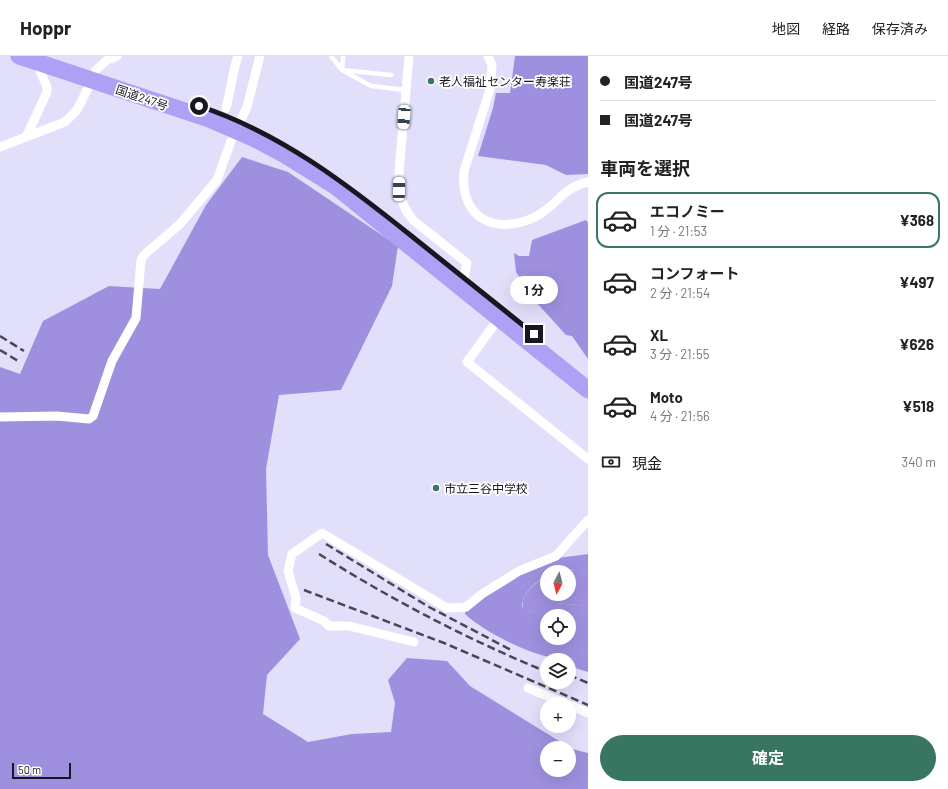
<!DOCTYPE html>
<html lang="ja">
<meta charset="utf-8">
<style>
:root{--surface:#fff;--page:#f6f6f6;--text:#222;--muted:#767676;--line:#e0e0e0;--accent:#387661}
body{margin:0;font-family:Barlow,"Noto Sans JP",sans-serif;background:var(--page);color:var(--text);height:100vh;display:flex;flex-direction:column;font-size:15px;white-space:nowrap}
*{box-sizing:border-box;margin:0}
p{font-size:13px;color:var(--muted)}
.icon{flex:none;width:22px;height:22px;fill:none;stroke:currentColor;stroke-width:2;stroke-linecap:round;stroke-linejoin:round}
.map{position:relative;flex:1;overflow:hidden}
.details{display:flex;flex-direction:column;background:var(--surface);width:360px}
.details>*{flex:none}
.guide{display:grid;align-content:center;height:88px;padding:0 12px;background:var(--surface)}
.needle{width:26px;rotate:187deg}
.buttons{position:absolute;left:540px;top:509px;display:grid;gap:8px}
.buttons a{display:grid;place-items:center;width:36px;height:36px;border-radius:50%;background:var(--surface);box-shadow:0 4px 16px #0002;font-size:20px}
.scale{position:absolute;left:12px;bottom:10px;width:59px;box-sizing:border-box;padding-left:4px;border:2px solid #181620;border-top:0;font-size:11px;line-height:14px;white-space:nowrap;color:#181620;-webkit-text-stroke:3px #fff;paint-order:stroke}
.end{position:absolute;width:18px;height:18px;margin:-9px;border:5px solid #181620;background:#fff;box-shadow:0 0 0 2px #fff}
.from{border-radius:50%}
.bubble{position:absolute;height:28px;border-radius:14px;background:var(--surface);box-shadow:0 4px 16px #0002;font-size:13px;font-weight:700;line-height:28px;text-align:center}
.car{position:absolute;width:12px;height:24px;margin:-12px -6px;border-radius:5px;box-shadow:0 0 3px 1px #0007;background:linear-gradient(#fff 24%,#345 0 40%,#fff 0 76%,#345 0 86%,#fff 0)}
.guide b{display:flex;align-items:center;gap:14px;height:38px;font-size:15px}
.guide b+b{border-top:1px solid var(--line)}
.guide i{width:10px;height:10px;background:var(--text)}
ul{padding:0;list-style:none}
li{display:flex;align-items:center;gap:12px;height:56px;margin:0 8px 6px;padding:0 4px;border:2px solid transparent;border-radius:12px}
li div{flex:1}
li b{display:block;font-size:15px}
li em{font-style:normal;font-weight:700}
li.selected{border-color:var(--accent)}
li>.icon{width:36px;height:36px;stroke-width:1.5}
h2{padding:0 12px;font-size:18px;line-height:48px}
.pay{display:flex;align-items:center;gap:10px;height:44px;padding:0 12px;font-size:15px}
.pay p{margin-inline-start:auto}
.button{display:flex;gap:8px;margin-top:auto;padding:8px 12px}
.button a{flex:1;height:46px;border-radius:24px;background:var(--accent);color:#fff;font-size:16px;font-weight:700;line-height:46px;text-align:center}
header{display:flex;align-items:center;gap:24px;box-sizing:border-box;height:56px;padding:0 20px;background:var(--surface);border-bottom:1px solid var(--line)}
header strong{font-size:19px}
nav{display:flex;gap:22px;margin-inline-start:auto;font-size:14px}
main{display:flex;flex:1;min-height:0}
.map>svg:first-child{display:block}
</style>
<header>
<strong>Hoppr</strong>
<nav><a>地図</a><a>経路</a><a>保存済み</a></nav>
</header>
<main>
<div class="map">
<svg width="588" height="733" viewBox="0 0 588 733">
<rect width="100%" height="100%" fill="#e2dffb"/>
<path fill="#9f90df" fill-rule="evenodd" d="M515,0H588V118L566,119L546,109L478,100L493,52L496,37H510Z
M242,101L288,116L398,190L392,230L341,334L279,339L266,413L268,499L300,583L267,619L263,658L308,686L352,678L391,676L395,647L388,624L407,602L447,605L470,630L572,693L588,697V733H0V311L20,318L43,265L109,230L160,233L206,149ZM547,692H569V714H547Z
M586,164L588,167V303L572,280L566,279L535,245L516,216L514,197L519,200H529L532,184Z
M588,498V512L547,516V520C535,526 522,537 522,551L530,556L548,548L555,547L588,550V616L569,610V604C540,604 486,578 465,558L466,551L519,515L558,502ZM547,560H569V582H547Z"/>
<path fill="#a090e0" d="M580,512H588V550C576,550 564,546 553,548C543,549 535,557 525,556C516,541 535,527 547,520V538H569V516H560Z"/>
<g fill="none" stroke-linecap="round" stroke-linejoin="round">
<path stroke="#fff" stroke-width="4.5" d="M331,0L342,14L391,19
M343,0L342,14L371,30L406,34"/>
<path stroke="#fff" stroke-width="9" d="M409,0L399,116L400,141L407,156L414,165L467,207L464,222
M488,0L492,9L490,33L464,115C460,162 494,180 535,161C557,150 563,131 588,126
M95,15L107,4L117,0
M226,52C231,34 232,18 238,0
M27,79L47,36V31L40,15
M0,91L65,66L77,54L92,24
M499,262L467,306L588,403
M0,361L57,360L89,363L93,360L112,305L136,262L141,204L144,199L180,168L217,124L231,85L247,51L260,0
M414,586L349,570H329L324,565L295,552L296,542L288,515L292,498L322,477L447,552L466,551L482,538L519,515L556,500L588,464
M528,632L567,648
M569,649L588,657"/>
<path stroke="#b0a0f5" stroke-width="17" d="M19,0L209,63L255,83L285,99L335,130L588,334"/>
<path stroke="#494755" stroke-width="2.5" stroke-dasharray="8 4" stroke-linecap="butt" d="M0,280L24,295
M0,294L18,305
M326,488L429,551L513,595
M319,498C392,544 467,583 547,616
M304,534L444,587L588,649
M569,619L588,627"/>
</g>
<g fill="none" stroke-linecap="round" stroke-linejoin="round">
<path stroke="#181620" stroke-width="5" d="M199,50C281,77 348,129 414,182C454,214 494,246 534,278"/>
</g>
<g fill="#387661" stroke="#fff" stroke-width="1.5">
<circle cx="431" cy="25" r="4"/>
<circle cx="436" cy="432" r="4"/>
</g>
<g text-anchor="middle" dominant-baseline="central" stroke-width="3.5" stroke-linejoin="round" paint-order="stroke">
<g font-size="12" fill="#181620" stroke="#fff" text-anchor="start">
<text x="439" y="25">老人福祉センター寿楽荘</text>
<text x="444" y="432">市立三谷中学校</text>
</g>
<g font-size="12" fill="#181620" stroke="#fff">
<text transform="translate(142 41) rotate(19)">国道247号</text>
</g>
</g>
</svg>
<div class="buttons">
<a><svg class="needle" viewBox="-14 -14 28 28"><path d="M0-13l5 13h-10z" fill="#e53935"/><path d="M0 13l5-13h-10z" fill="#767676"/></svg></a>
<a><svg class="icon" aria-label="locate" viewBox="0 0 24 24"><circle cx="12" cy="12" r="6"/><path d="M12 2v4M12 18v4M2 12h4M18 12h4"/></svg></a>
<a><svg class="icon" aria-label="layers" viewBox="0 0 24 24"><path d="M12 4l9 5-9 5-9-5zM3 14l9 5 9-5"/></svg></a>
<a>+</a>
<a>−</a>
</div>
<div class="scale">50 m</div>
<i class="end from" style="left:199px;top:50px"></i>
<i class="end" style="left:534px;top:278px"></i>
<div class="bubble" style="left:510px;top:220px;width:48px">1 分</div>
<i class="car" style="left:404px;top:61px;rotate:185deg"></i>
<i class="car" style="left:399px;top:133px;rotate:1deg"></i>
</div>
<section class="details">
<div class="guide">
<b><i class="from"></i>国道247号</b>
<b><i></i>国道247号</b>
</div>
<h2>車両を選択</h2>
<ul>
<li class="selected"><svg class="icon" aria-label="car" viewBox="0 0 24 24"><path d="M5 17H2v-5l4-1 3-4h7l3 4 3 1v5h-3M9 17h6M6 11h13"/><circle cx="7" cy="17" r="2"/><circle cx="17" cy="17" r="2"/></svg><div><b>エコノミー</b><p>1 分 · 21:53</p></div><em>¥368</em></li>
<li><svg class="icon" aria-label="car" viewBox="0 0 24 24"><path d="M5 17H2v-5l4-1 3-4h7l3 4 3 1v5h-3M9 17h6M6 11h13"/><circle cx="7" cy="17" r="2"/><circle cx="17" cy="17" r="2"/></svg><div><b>コンフォート</b><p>2 分 · 21:54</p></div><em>¥497</em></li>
<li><svg class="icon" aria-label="car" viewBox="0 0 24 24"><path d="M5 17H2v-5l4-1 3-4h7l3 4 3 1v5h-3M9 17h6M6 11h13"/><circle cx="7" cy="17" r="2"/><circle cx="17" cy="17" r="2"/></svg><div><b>XL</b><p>3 分 · 21:55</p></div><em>¥626</em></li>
<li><svg class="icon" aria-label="car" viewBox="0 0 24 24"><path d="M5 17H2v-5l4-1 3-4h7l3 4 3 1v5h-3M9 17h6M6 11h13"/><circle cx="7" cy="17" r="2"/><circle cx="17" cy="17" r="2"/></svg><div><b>Moto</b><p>4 分 · 21:56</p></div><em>¥518</em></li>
</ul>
<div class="pay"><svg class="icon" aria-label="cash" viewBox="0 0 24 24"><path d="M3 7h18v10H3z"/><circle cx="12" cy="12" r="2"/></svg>現金<p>340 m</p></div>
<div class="button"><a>確定</a></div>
</section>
</main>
